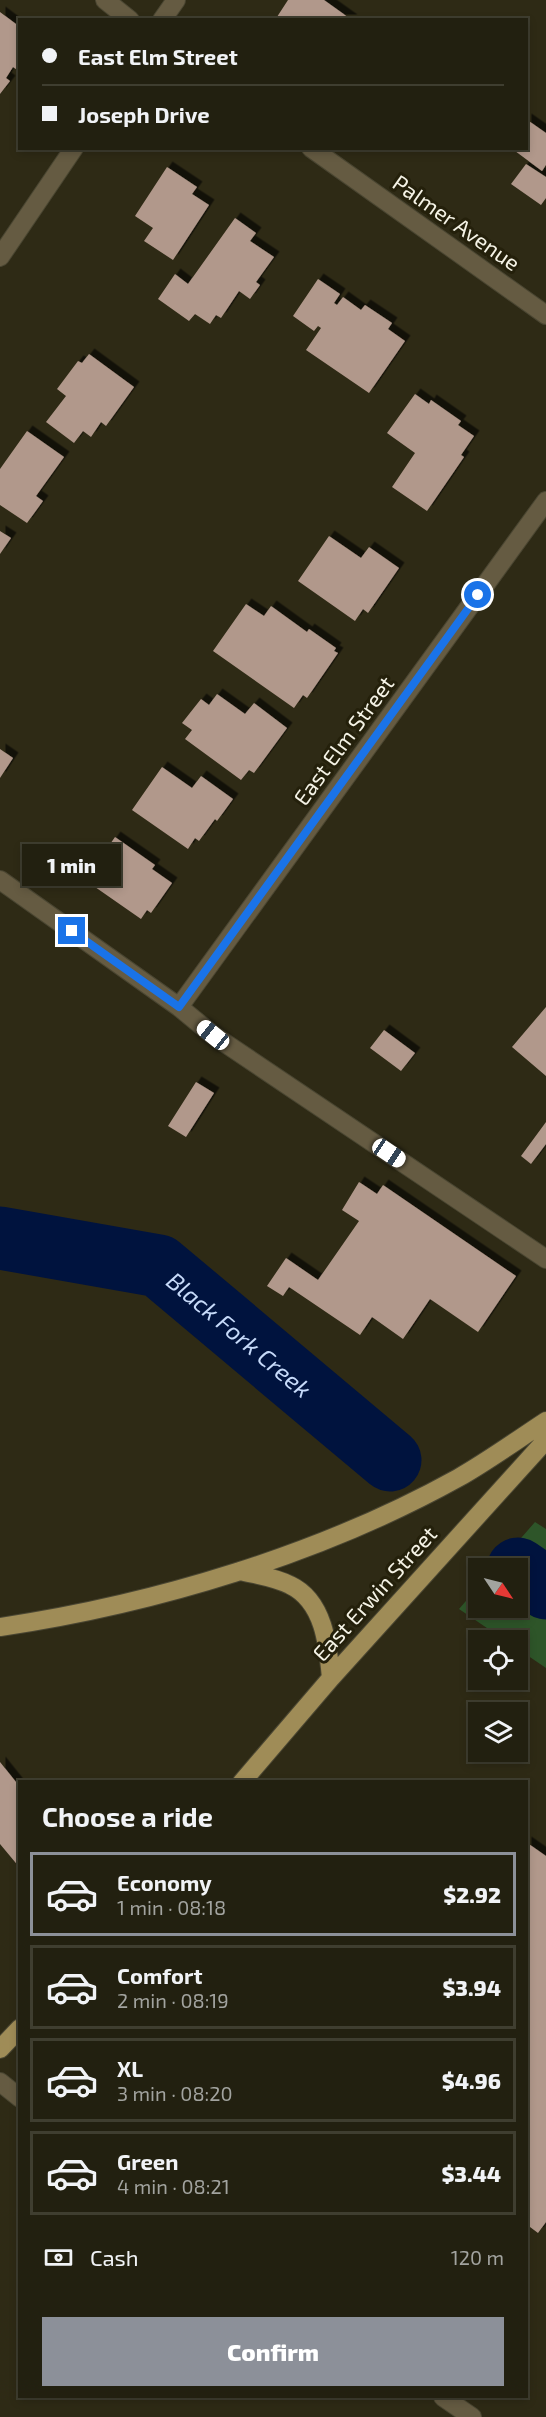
<!DOCTYPE html>
<meta charset="utf-8">
<style>
:root{--surface:#222010;--page:#2e2d1e;--text:#f1f3f6;--muted:#a2a39f;--line:#3f3e30;--accent:#8c9099}
body{margin:0;font-family:"Exo 2",sans-serif;background:var(--page);color:var(--text);height:100vh;display:flex;flex-direction:column;font-size:22px;white-space:nowrap}
*{box-sizing:border-box;margin:0}
p{font-size:20px;color:var(--muted)}
.icon{flex:none;width:33px;height:33px;fill:none;stroke:currentColor;stroke-width:2;stroke-linecap:round;stroke-linejoin:round}
.map{position:relative;flex:1;overflow:hidden}
.side{position:absolute;left:18px;top:1780px;width:510px;height:618px;display:flex;flex-direction:column;background:var(--surface);border-radius:0px;box-shadow:0 3px 9px #0003,0 0 0 2px var(--line)}
.side>*{flex:none}
.banner{position:absolute;left:18px;top:18px;width:510px;height:132px;border-radius:0px;box-shadow:0 3px 9px #0003,0 0 0 2px var(--line);display:grid;align-content:center;height:132px;padding:0 24px;background:var(--surface)}
.needle{width:39px;rotate:125deg}
.tools{position:absolute;left:468px;top:1558px;display:grid;gap:12px}
.tools a{display:grid;place-items:center;width:60px;height:60px;border-radius:0px;background:var(--surface);box-shadow:0 3px 9px #0003,0 0 0 2px var(--line);font-size:30px}
.end{position:absolute;width:27px;height:27px;margin:-14px;border:8px solid #1a73e8;background:#fff;box-shadow:0 0 0 3px #fff}
.from{border-radius:50%}
.bubble{position:absolute;height:42px;border-radius:0px;background:var(--surface);box-shadow:0 3px 9px #0003,0 0 0 2px var(--line);font-size:20px;font-weight:800;line-height:42px;text-align:center}
.car{position:absolute;width:18px;height:36px;margin:-18px -9px;border-radius:8px;box-shadow:0 0 4px 2px #0007;background:linear-gradient(#fff 24%,#345 0 40%,#fff 0 76%,#345 0 86%,#fff 0)}
.banner b{display:flex;align-items:center;gap:21px;height:57px;font-size:22px}
.banner b+b{border-top:2px solid var(--line)}
.banner i{width:15px;height:15px;background:var(--text)}
ul{padding:0;list-style:none}
li{display:flex;align-items:center;gap:18px;height:84px;margin:0 12px 9px;padding:0 12px;border:3px solid var(--line);border-radius:0px}
li div{flex:1}
li b{display:block;font-size:22px}
li em{font-style:normal;font-weight:800}
li.current{border-color:var(--accent)}
li>.icon{width:54px;height:54px;stroke-width:1.5}
h2{padding:0 24px;font-size:27px;line-height:72px}
.pay{display:flex;align-items:center;gap:15px;height:66px;padding:0 24px;font-size:22px}
.pay p{margin-inline-start:auto}
.button{display:flex;gap:12px;margin-top:auto;padding:12px 24px}
.button a{flex:1;height:69px;border-radius:0px;background:var(--accent);color:#fff;font-size:24px;font-weight:800;line-height:69px;text-align:center}
.map>svg:first-child{display:block}
</style>
<div class="map">
<svg width="546" height="2417" viewBox="0 0 546 2417">
<defs>
<filter id="shadow"><feDropShadow dx="5.5" dy="-5.5" stdDeviation="0" flood-color="#0009"/></filter>
</defs>
<rect width="100%" height="100%" fill="#2e2a15"/>
<path fill="#2e5529" d="M535,1522L546,1529V1668L518,1649V1641H506L459,1609L478,1587V1608H518V1569H494Z"/>
<g fill="none" stroke-linecap="round" stroke-linejoin="round">
<g stroke="#00133e" stroke-width="63">
<path id="s1" d="M0,1238L159,1266L390,1460"/>
<path d="M518,1569L546,1588"/>
</g>
</g>
<path fill="#b1988b" filter="url(#shadow)" d="M288,0H324L352,20H275Z
M0,12L20,27V72L13,67L6,78L10,81L0,94Z
M526,119L546,133V165L542,171L511,148H526Z
M526,164L546,177V198L541,205L511,184Z
M167,167L197,187L192,194L209,205L173,260L144,241L153,228L135,216Z
M235,218L256,233L250,241L274,257L256,282L260,285L250,299L239,291L221,318L216,315L210,324L195,314L189,321L158,299L175,274L188,284Z
M318,279L340,294L334,303L337,305L343,297L361,310L365,305L392,323L388,329L405,341L369,393L306,350L321,328L318,326L314,331L293,316Z
M89,354L134,387L106,426L101,422L91,437L83,431L74,443L46,422L66,396L57,389L78,361L82,363Z
M415,394L429,404L431,400L461,421L458,425L474,436L461,455L464,457L427,511L392,487L415,453L387,433Z
M27,431L64,457L36,496L43,501L27,523L0,505V469Z
M0,531L11,538L0,554Z
M329,536L361,558L369,547L399,568L368,613L363,609L355,621L298,581Z
M246,604L264,616L271,606L307,632L309,629L336,648L334,651L338,653L307,698L303,695L294,708L213,651Z
M217,694L245,714L254,703L287,728L254,773L249,770L241,780L185,739L192,730L182,723L201,699L209,705Z
M0,749L13,758L0,778Z
M162,767L192,788L201,776L233,799L217,821L215,819L199,841L195,838L188,849L132,810Z
M115,837L155,865L152,869L172,883L151,913L147,910L141,919L85,880Z
M546,1007V1076L512,1047Z
M384,1030L415,1053L401,1071L370,1048Z
M196,1082L214,1093L186,1137L168,1126Z
M546,1122V1144L531,1164L521,1156Z
M359,1182L377,1194L383,1185L516,1276L478,1332L430,1299L403,1339L372,1317L360,1335L289,1287L283,1296L267,1286L286,1258L318,1280L359,1221L342,1210Z
M0,1762L20,1787V1868L0,1844Z
M526,1842L546,1856V2222L538,2233L526,2224Z"/>
<g fill="none" stroke-linecap="round" stroke-linejoin="round">
<defs>
<path id="minor" d="M105,0L130,20
M162,20L176,0
M311,148L546,315
M0,257L74,148
M0,880L179,1007L213,1035L546,1259
M179,1007L546,501
M0,2082L20,2098
M443,2397L472,2417"/>
<path id="major" d="M240,1571C257,1575 274,1577 290,1585C324,1601 328,1645 331,1678
M0,1627C155,1604 321,1554 458,1478C488,1461 517,1440 546,1421
M242,1782L331,1678L546,1440
M0,2049L20,2028"/>
</defs>
<use href="#minor" stroke="#4a4632" stroke-width="20"/>
<use href="#major" stroke="#4a4632" stroke-width="20"/>
<use href="#minor" stroke="#655b42" stroke-width="18"/>
<use href="#major" stroke="#9f8c57" stroke-width="18"/>
</g>
<g fill="none" stroke-linecap="round" stroke-linejoin="round">
<path stroke="#1a73e8" stroke-width="8" d="M72,931L179,1007L478,595"/>
</g>
<g text-anchor="middle" dominant-baseline="central" stroke-width="6" stroke-linejoin="round" paint-order="stroke">
<g font-size="22" fill="#f5f3e6" stroke="#24200b">
<text transform="translate(457 222) rotate(35)">Palmer Avenue</text>
<text transform="translate(343 740) rotate(-54)">East Elm Street</text>
<text transform="translate(374 1593) rotate(-48)">East Erwin Street</text>
</g>
<g font-size="24" font-style="italic" fill="#c6daf9" stroke="#24200b">
<text stroke="none"><textPath href="#s1" startOffset="267">Black Fork Creek</textPath></text>
</g>
</g>
</svg>
<div class="tools">
<a><svg class="needle" viewBox="-14 -14 28 28"><path d="M0-13l5 13h-10z" fill="#e53935"/><path d="M0 13l5-13h-10z" fill="#a2a39f"/></svg></a>
<a><svg class="icon" aria-label="locate" viewBox="0 0 24 24"><circle cx="12" cy="12" r="6"/><path d="M12 2v4M12 18v4M2 12h4M18 12h4"/></svg></a>
<a><svg class="icon" aria-label="layers" viewBox="0 0 24 24"><path d="M12 4l9 5-9 5-9-5zM3 14l9 5 9-5"/></svg></a>
</div>
<i class="end from" style="left:478px;top:595px"></i>
<i class="end" style="left:72px;top:931px"></i>
<div class="bubble" style="left:22px;top:844px;width:99px">1 min</div>
<i class="car" style="left:213px;top:1035px;rotate:309deg"></i>
<i class="car" style="left:389px;top:1153px;rotate:124deg"></i>
<div class="banner">
<b><i class="from"></i>East Elm Street</b>
<b><i></i>Joseph Drive</b>
</div>
<section class="side">
<h2>Choose a ride</h2>
<ul>
<li class="current"><svg class="icon" aria-label="car" viewBox="0 0 24 24"><path d="M5 17H2v-5l4-1 3-4h7l3 4 3 1v5h-3M9 17h6M6 11h13"/><circle cx="7" cy="17" r="2"/><circle cx="17" cy="17" r="2"/></svg><div><b>Economy</b><p>1 min · 08:18</p></div><em>$2.92</em></li>
<li><svg class="icon" aria-label="car" viewBox="0 0 24 24"><path d="M5 17H2v-5l4-1 3-4h7l3 4 3 1v5h-3M9 17h6M6 11h13"/><circle cx="7" cy="17" r="2"/><circle cx="17" cy="17" r="2"/></svg><div><b>Comfort</b><p>2 min · 08:19</p></div><em>$3.94</em></li>
<li><svg class="icon" aria-label="car" viewBox="0 0 24 24"><path d="M5 17H2v-5l4-1 3-4h7l3 4 3 1v5h-3M9 17h6M6 11h13"/><circle cx="7" cy="17" r="2"/><circle cx="17" cy="17" r="2"/></svg><div><b>XL</b><p>3 min · 08:20</p></div><em>$4.96</em></li>
<li><svg class="icon" aria-label="car" viewBox="0 0 24 24"><path d="M5 17H2v-5l4-1 3-4h7l3 4 3 1v5h-3M9 17h6M6 11h13"/><circle cx="7" cy="17" r="2"/><circle cx="17" cy="17" r="2"/></svg><div><b>Green</b><p>4 min · 08:21</p></div><em>$3.44</em></li>
</ul>
<div class="pay"><svg class="icon" aria-label="cash" viewBox="0 0 24 24"><path d="M3 7h18v10H3z"/><circle cx="12" cy="12" r="2"/></svg>Cash<p>120 m</p></div>
<div class="button"><a>Confirm</a></div>
</section>
</div>
